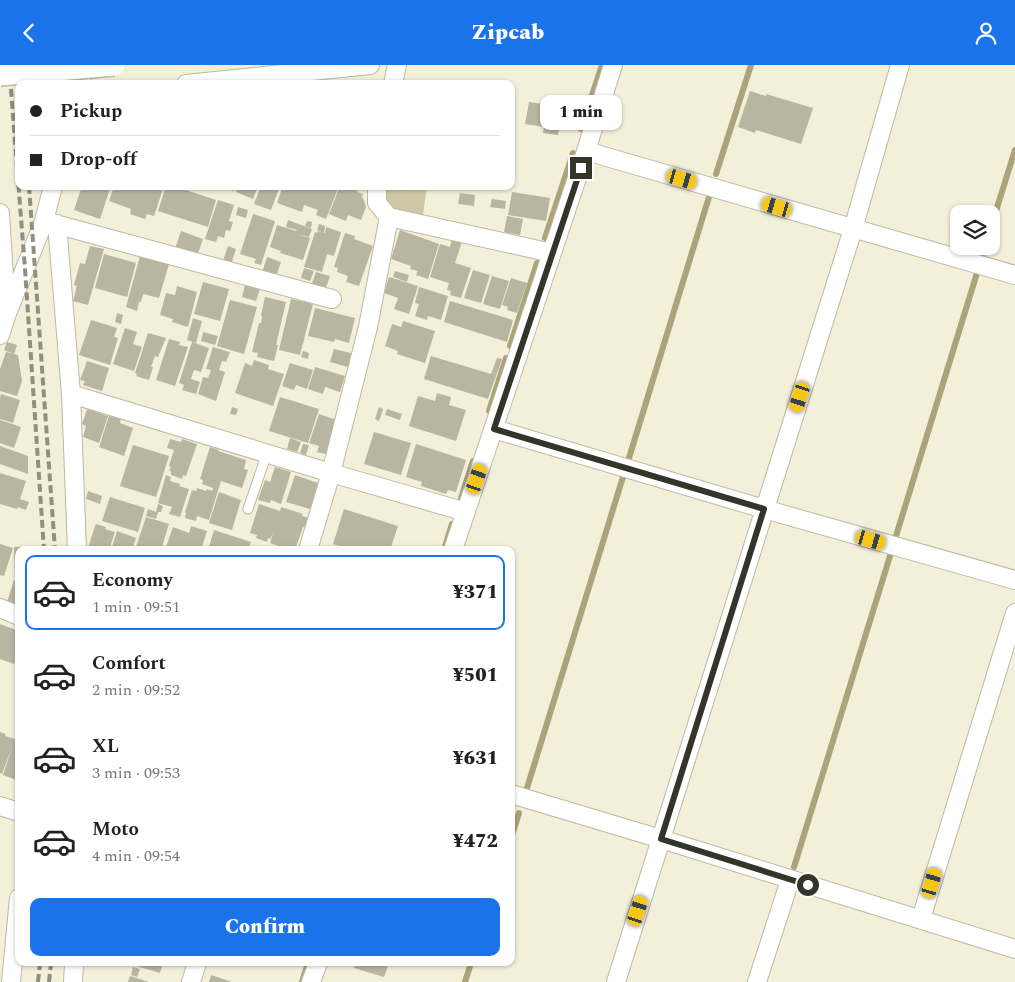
<!DOCTYPE html>
<meta charset="utf-8">
<style>
:root{--surface:#fff;--page:#f6f6f6;--text:#222;--muted:#767676;--line:#e0e0e0;--accent:#1a73e8}
body{margin:0;font-family:Spectral,serif;background:var(--page);color:var(--text);height:100vh;display:flex;flex-direction:column;font-size:19px;white-space:nowrap}
*{box-sizing:border-box;margin:0}
p{font-size:16px;color:var(--muted)}
.icon{flex:none;width:28px;height:28px;fill:none;stroke:currentColor;stroke-width:2;stroke-linecap:round;stroke-linejoin:round}
.map{position:relative;flex:1;overflow:hidden}
.side{position:absolute;left:15px;top:481px;width:500px;height:420px;display:flex;flex-direction:column;background:var(--surface);border-radius:10px;box-shadow:0 1px 4px #0004}
.side>*{flex:none}
.guide{position:absolute;left:15px;top:15px;width:500px;height:110px;border-radius:10px;box-shadow:0 1px 4px #0004;display:grid;align-content:center;height:110px;padding:0 15px;background:var(--surface)}
.controls{position:absolute;left:950px;top:140px;display:grid;gap:10px}
.controls a{display:grid;place-items:center;width:50px;height:50px;border-radius:10px;background:var(--surface);box-shadow:0 1px 4px #0004;font-size:25px}
.end{position:absolute;width:22px;height:22px;margin:-11px;border:6px solid #35342b;background:#fff;box-shadow:0 0 0 2px #fff}
.from{border-radius:50%}
.bubble{position:absolute;height:35px;border-radius:10px;background:var(--surface);box-shadow:0 1px 4px #0004;font-size:16px;font-weight:800;line-height:35px;text-align:center}
.car{position:absolute;width:15px;height:30px;margin:-15px -8px;border-radius:6px;box-shadow:0 0 4px 1px #0007;background:linear-gradient(#f5c518 24%,#345 0 40%,#f5c518 0 76%,#345 0 86%,#f5c518 0)}
.guide b{display:flex;align-items:center;gap:18px;height:48px;font-size:19px}
.guide b+b{border-top:1px solid var(--line)}
.guide i{width:12px;height:12px;background:var(--text)}
ul{padding:9px 0 0;list-style:none}
li{display:flex;align-items:center;gap:15px;height:75px;margin:0 10px 8px;padding:0 5px;border:2px solid transparent;border-radius:10px}
li div{flex:1}
li b{display:block;font-size:19px}
li em{font-style:normal;font-weight:800}
li.active{border-color:var(--accent)}
li>.icon{width:45px;height:45px;stroke-width:1.5}
.button{display:flex;gap:10px;margin-top:auto;padding:10px 15px}
.button a{flex:1;height:58px;border-radius:10px;background:var(--accent);color:#fff;font-size:20px;font-weight:800;line-height:58px;text-align:center}
header{display:flex;justify-content:space-between;align-items:center;height:65px;padding:0 15px;background:var(--accent);color:#fff;font-size:22px;font-weight:800}
.map>svg:first-child{display:block}
</style>
<header><svg class="icon" aria-label="back" viewBox="0 0 24 24"><path d="M15 5l-7 7 7 7"/></svg>Zipcab<svg class="icon" aria-label="person" viewBox="0 0 24 24"><circle cx="12" cy="8" r="4"/><path d="M4 21q1-7 8-7t8 7"/></svg></header>
<div class="map">
<svg width="1015" height="917" viewBox="0 0 1015 917">
<rect width="100%" height="100%" fill="#f3efd9"/>
<path fill="#cfc8a6" d="M384,121H427L423,150L388,142L383,132Z"/>
<g fill="none" stroke-linecap="round" stroke-linejoin="round">
<path stroke="#aba379" stroke-width="6" d="M581,64L602,0
M716,109L751,0
M991,162L1015,85
M545,173L573,88
M983,188L985,181
M510,281L537,198
M489,346L506,293
M629,393L709,132
M461,433L473,396
M896,471L977,208
M444,485L452,459
M527,723L623,412
M511,773L519,748
M794,802L890,491
M302,917L308,898
M465,917L471,898"/>
</g>
<path fill="#b8b5a0" d="M407,16L419,18V19H407Z
M750,26L766,31V29L813,43L801,79L756,65L755,68L738,62Z
M529,37L563,42L558,70L543,68L544,62L525,59Z
M511,88H515L512,105H511Z
M82,121H111L100,154L74,145Z
M114,121H164L154,151L147,149L145,154L130,149L131,144L109,136Z
M166,121H174L216,135L208,162L158,146Z
M222,121H235L233,126Z
M238,121H258L253,134L236,127Z
M261,121H280L271,145L254,139Z
M283,121H339L326,154L316,150L318,145L304,140L302,147L277,138Z
M340,121H360L357,127L363,129L362,133H363L366,142L361,155L348,150L346,156L329,149Z
M512,127L550,133L546,156L508,150Z
M460,128L475,130L474,141L458,139Z
M492,134L506,136L505,144L490,142Z
M218,135L234,140L229,156L233,157L230,166L226,165L224,173L218,171L216,177L205,174Z
M238,142L248,145L246,153L236,150Z
M253,149L275,156L261,200L254,198L256,194L240,189Z
M507,151L523,154L520,170L504,167Z
M288,155L312,164L309,172L295,169L310,173L303,195L280,188L281,186L270,182L277,160L296,166L297,165L286,162Z
M307,156L312,157L311,163L305,161Z
M319,159L325,161L324,168L317,165Z
M326,162L341,167L334,191L327,189L322,207L304,202L315,167L317,168L318,166L325,168Z
M400,165L439,179L428,214L416,210L418,206L410,204L411,201L391,194Z
M181,166L203,174L197,191L175,184Z
M345,168L355,171L354,174L373,181L359,221L346,217L348,211L337,207L338,203L334,202Z
M452,174L462,177L455,198L471,203L461,233L450,230L451,226L447,225L449,218L430,212L440,179L450,182Z
M90,181L104,184L88,240L73,236L77,221L74,220L80,198L85,199Z
M228,181L236,184L231,199L223,196Z
M104,189L136,198L127,232L95,223Z
M140,191L169,199L159,233L143,229L141,237H139L137,246L126,242Z
M267,192L281,197L276,212L262,208Z
M304,203L314,206L310,216L301,213Z
M473,205L490,210L481,238L464,233Z
M395,206L409,210L407,217L393,212Z
M316,207L330,211L325,226L311,221Z
M492,211L509,216L500,244L483,239Z
M389,212L418,221L409,249L394,244L398,233L384,228Z
M511,213L527,218L517,248L507,245L508,242L502,240Z
M203,217L229,224L220,256L194,249Z
M245,220L260,224L256,236L242,232Z
M177,221L197,227L188,262L172,257L173,254L160,250L166,228L175,230Z
M419,222L448,231L441,255L428,251L427,255L415,251L419,239L415,238Z
M265,232L286,237L276,280H278L274,296L257,292L258,288L252,287L259,258H261L262,251L261,250Z
M291,234L313,239L300,290L279,285Z
M230,235L257,242L244,289L217,281Z
M450,236L513,255L507,277L444,257Z
M315,243L355,253L349,278L335,274L334,277L308,271Z
M117,248L123,250L121,259L115,257Z
M193,253L202,256L196,278L187,275Z
M91,255L117,263L114,272L118,273L110,300L79,290Z
M403,256L435,266L425,298L397,289L398,286L385,281L392,259L401,262Z
M125,263L137,267L133,279L142,282L134,306L113,299Z
M203,267L218,271L215,280L201,276Z
M148,268L166,273L158,292L155,291L151,302H153L149,315L136,311L137,309L135,308Z
M169,274L180,277L179,280L188,282L175,321L156,315Z
M7,277L17,280L14,289L4,285Z
M192,277L209,283L201,307L194,305L191,314L200,317L196,329L182,325L184,320L179,318Z
M213,282L230,287L226,297L222,296L219,305L225,307L216,336L198,329L203,312L208,313L211,305L206,304Z
M334,284L351,288L348,302L330,297Z
M303,286L309,288L308,294L301,292Z
M6,287L18,290L22,316L17,331L0,326V304Z
M431,291L491,309L497,293L502,294L488,334L424,314Z
M254,295L269,300L268,304L284,309L273,341L235,328L245,298L252,301Z
M87,296L109,303L102,326L83,320L85,316L80,315Z
M290,298L313,305L307,324L296,320L294,325L282,321Z
M315,302L345,311L340,327L325,322L323,329L308,324Z
M437,328L451,332L449,340L466,345L456,376L409,361L418,331L435,336Z
M1,329L20,335L13,358L0,354V333Z
M280,332L319,344L308,378L269,366Z
M232,342L238,344L236,350L230,349Z
M379,342L383,344L379,356L375,354Z
M87,344L108,351L99,378L83,372L86,361L82,359Z
M387,344L402,349L400,355L385,350Z
M319,349L337,355L326,389L317,387L319,381L309,378Z
M109,351L121,354L120,358L133,363L124,391L99,382Z
M0,355L21,362L14,383L0,378Z
M374,367L411,378L401,410L364,399Z
M290,373L301,377L297,387L287,384Z
M170,374L181,377L182,374L197,379L186,411L183,410L182,414L171,410V406H169L171,402L169,401L174,385L167,383Z
M303,379L309,380L306,390L300,388Z
M416,379L466,395L456,427L448,425L446,429L421,421L422,417L406,412Z
M133,380L169,391L156,432L120,421Z
M0,381L28,391V409L0,399Z
M210,382L219,385L218,386L246,395L244,404L248,405L242,423L221,416L209,455L197,451L196,456L185,453L186,448L185,447L192,425L196,426L197,423L206,426L207,424L212,426L213,423L202,419L203,415L200,414Z
M275,402L291,407L281,439L271,435L270,438L258,435L265,415L270,417Z
M0,408L26,416L20,434L29,437L26,445L18,442L17,444L0,439Z
M166,410L171,412L170,416L180,419L179,421L189,424L180,452L169,449L172,442L158,438Z
M295,410L318,418L310,444L286,437Z
M88,426L102,431L100,439L86,434Z
M219,427L241,435L232,465L209,458Z
M110,432L145,443L138,467L102,456Z
M158,439L163,441L161,447H158L156,454L146,451L148,444L156,447Z
M259,439L280,446L281,442L303,449L302,451L308,453L305,463L303,462L295,485H290L270,478L273,468L270,474L268,473L267,477L256,473L257,470L250,468Z
M344,444L398,461L390,485H353L333,479Z
M146,452L169,459L161,485H135Z
M96,459L106,462L105,464L115,467L109,485H94L88,483L95,461Z
M191,461L207,466L201,485H165L173,462L189,468Z
M214,465L251,477L248,485H208Z
M117,466L136,473L132,485H111Z
M0,479L13,483L4,511L0,510Z
M14,482H32V485H19V514L15,515Z
M14,515L19,516V541L7,537Z
M0,559L19,566V585L14,599L0,594Z
M0,667L6,669L5,671L15,674L16,672L19,673V716L3,710L12,682L2,709L0,708Z
M134,898H163L160,908L133,900Z
M356,898H389L384,912L354,903Z
M133,902L140,904L137,912L131,910Z
M211,910L232,917H209Z
M130,911L149,917H128Z"/>
<g fill="none" stroke-linecap="round" stroke-linejoin="round">
<defs>
<path id="service" d="M248,444L267,388"/>
<path id="minor" d="M80,19L85,0
M186,19L370,0
M393,19L397,0
M586,86L1015,210
M377,121V138L389,152L368,262L331,408L466,447
M0,148L6,245
M389,152L552,188
M44,156L332,234
M57,159L71,329
M0,270L6,251L44,156L53,121
M494,364L764,444L1015,515
M77,485L71,329L331,408L308,485
M453,485L586,86L613,0
M0,543L19,551
M511,729L661,774L1015,884
M0,741L19,747
M921,854L1015,548
M11,917L19,833
M73,917L74,898
M191,917L197,898
M311,917L318,898
M616,917L853,164L900,0
M757,917L790,815"/>
</defs>
<use href="#service" stroke="#bcb9a4" stroke-width="11"/>
<use href="#minor" stroke="#bcb9a4" stroke-width="20"/>
<use href="#service" stroke="#fff" stroke-width="9"/>
<use href="#minor" stroke="#fff" stroke-width="18"/>
<path stroke="#928f80" stroke-width="4" stroke-dasharray="8 4" stroke-linecap="butt" d="M9,0L25,204L44,485
M19,0L20,19
M29,121L55,485
M38,917L40,898
M49,917L51,898"/>
<defs>
<path id="tertiary-bridge" d="M0,10L114,0"/>
</defs>
<use href="#tertiary-bridge" stroke="#bcb9a4" stroke-width="24" stroke-linecap="butt"/>
<use href="#tertiary-bridge" stroke="#fff" stroke-width="21"/>
</g>
<g fill="none" stroke-linecap="round" stroke-linejoin="round">
<path stroke="#35342b" stroke-width="6" d="M581,103L494,364L764,444L661,774L808,820"/>
</g>
</svg>
<div class="controls">
<a><svg class="icon" aria-label="layers" viewBox="0 0 24 24"><path d="M12 4l9 5-9 5-9-5zM3 14l9 5 9-5"/></svg></a>
</div>
<i class="end from" style="left:808px;top:820px"></i>
<i class="end" style="left:581px;top:103px"></i>
<div class="bubble" style="left:540px;top:30px;width:82px">1 min</div>
<i class="car" style="left:682px;top:114px;rotate:106deg"></i>
<i class="car" style="left:777px;top:142px;rotate:286deg"></i>
<i class="car" style="left:800px;top:332px;rotate:198deg"></i>
<i class="car" style="left:477px;top:414px;rotate:19deg"></i>
<i class="car" style="left:871px;top:475px;rotate:106deg"></i>
<i class="car" style="left:932px;top:818px;rotate:17deg"></i>
<i class="car" style="left:638px;top:846px;rotate:18deg"></i>
<div class="guide">
<b><i class="from"></i>Pickup</b>
<b><i></i>Drop-off</b>
</div>
<section class="side">
<ul>
<li class="active"><svg class="icon" aria-label="car" viewBox="0 0 24 24"><path d="M5 17H2v-5l4-1 3-4h7l3 4 3 1v5h-3M9 17h6M6 11h13"/><circle cx="7" cy="17" r="2"/><circle cx="17" cy="17" r="2"/></svg><div><b>Economy</b><p>1 min · 09:51</p></div><em>¥371</em></li>
<li><svg class="icon" aria-label="car" viewBox="0 0 24 24"><path d="M5 17H2v-5l4-1 3-4h7l3 4 3 1v5h-3M9 17h6M6 11h13"/><circle cx="7" cy="17" r="2"/><circle cx="17" cy="17" r="2"/></svg><div><b>Comfort</b><p>2 min · 09:52</p></div><em>¥501</em></li>
<li><svg class="icon" aria-label="car" viewBox="0 0 24 24"><path d="M5 17H2v-5l4-1 3-4h7l3 4 3 1v5h-3M9 17h6M6 11h13"/><circle cx="7" cy="17" r="2"/><circle cx="17" cy="17" r="2"/></svg><div><b>XL</b><p>3 min · 09:53</p></div><em>¥631</em></li>
<li><svg class="icon" aria-label="car" viewBox="0 0 24 24"><path d="M5 17H2v-5l4-1 3-4h7l3 4 3 1v5h-3M9 17h6M6 11h13"/><circle cx="7" cy="17" r="2"/><circle cx="17" cy="17" r="2"/></svg><div><b>Moto</b><p>4 min · 09:54</p></div><em>¥472</em></li>
</ul>
<div class="button"><a>Confirm</a></div>
</section>
</div>
